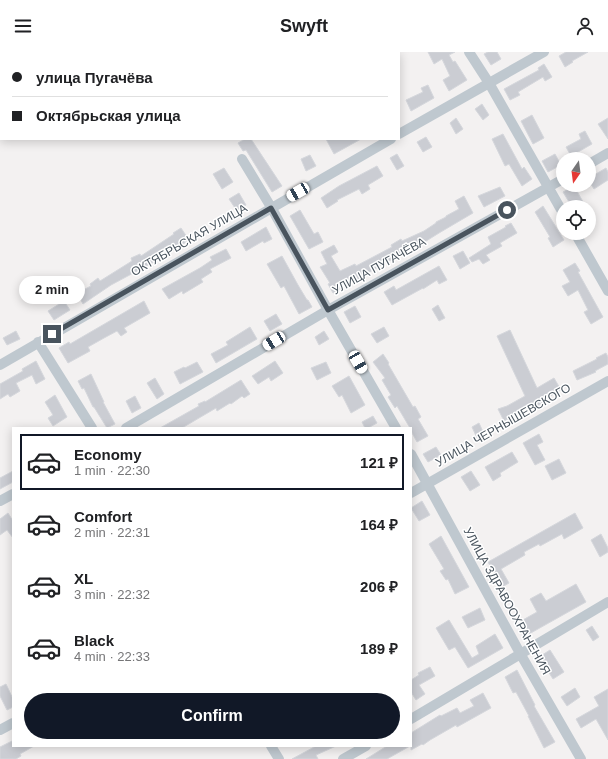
<!DOCTYPE html>
<meta charset="utf-8">
<style>
:root{--surface:#fff;--page:#f2f2f2;--text:#202124;--muted:#757577;--line:#e0e0e0;--accent:#111827}
body{margin:0;font-family:Helvetica,sans-serif;background:var(--page);color:var(--text);height:100vh;display:flex;flex-direction:column;font-size:15px;white-space:nowrap}
*{box-sizing:border-box;margin:0}
p{font-size:13px;color:var(--muted)}
.icon{flex:none;width:22px;height:22px;fill:none;stroke:currentColor;stroke-width:2;stroke-linecap:round;stroke-linejoin:round}
.map{position:relative;flex:1;overflow:hidden}
.panel{position:absolute;left:12px;top:375px;width:400px;height:320px;display:flex;flex-direction:column;background:var(--surface);border-radius:0px;box-shadow:0 2px 10px #0003}
.panel>*{flex:none}
.hud{position:absolute;left:0px;top:0px;width:400px;height:88px;box-shadow:0 2px 10px #0003;display:grid;align-content:center;height:88px;padding:0 12px;background:var(--surface)}
.needle{width:26px;rotate:194deg}
.tools{position:absolute;left:556px;top:100px;display:grid;gap:8px}
.tools a{display:grid;place-items:center;width:40px;height:40px;border-radius:50%;background:var(--surface);box-shadow:0 2px 10px #0003;font-size:20px}
.end{position:absolute;width:18px;height:18px;margin:-9px;border:5px solid #49545e;background:#fff;box-shadow:0 0 0 2px #fff}
.from{border-radius:50%}
.bubble{position:absolute;height:28px;border-radius:14px;background:var(--surface);box-shadow:0 2px 10px #0003;font-size:13px;font-weight:700;line-height:28px;text-align:center}
.car{position:absolute;width:12px;height:24px;margin:-12px -6px;border-radius:5px;box-shadow:0 0 3px 1px #0007;background:linear-gradient(#fff 24%,#345 0 40%,#fff 0 76%,#345 0 86%,#fff 0)}
.hud b{display:flex;align-items:center;gap:14px;height:38px;font-size:15px}
.hud b+b{border-top:1px solid var(--line)}
.hud i{width:10px;height:10px;background:var(--text)}
ul{padding:7px 0 0;list-style:none}
li{display:flex;align-items:center;gap:12px;height:56px;margin:0 8px 6px;padding:0 4px;border:2px solid transparent;border-radius:0px}
li div{flex:1}
li b{display:block;font-size:15px}
li em{font-style:normal;font-weight:700}
li.current{border-color:var(--accent)}
li>.icon{width:36px;height:36px;stroke-width:1.5}
.primary-button{display:flex;gap:8px;margin-top:auto;padding:8px 12px}
.primary-button a{flex:1;height:46px;border-radius:24px;background:var(--accent);color:#fff;font-size:16px;font-weight:700;line-height:46px;text-align:center}
header{display:flex;justify-content:space-between;align-items:center;height:52px;padding:0 12px;background:var(--surface);font-size:18px;font-weight:700}
.map>svg:first-child{display:block}
</style>
<header><svg class="icon" aria-label="menu" viewBox="0 0 24 24"><path d="M4 6h16M4 12h16M4 18h16"/></svg>Swyft<svg class="icon" aria-label="person" viewBox="0 0 24 24"><circle cx="12" cy="8" r="4"/><path d="M4 21q1-7 8-7t8 7"/></svg></header>
<div class="map">
<svg width="608" height="707" viewBox="0 0 608 707">
<rect width="100%" height="100%" fill="#f3f1f1"/>
<path fill="#cbcdd3" stroke="#d5d7dc" d="M428,0H455L449,3L453,10L455,9L467,28L449,39L443,28L450,24L442,7L434,12Z
M488,0H497L501,7L491,13L484,2Z
M566,0H588L572,9L573,10L565,15L559,4Z
M544,12L552,25L545,29L543,25L518,40L520,43L510,48L504,37L539,18L538,16Z
M428,33L434,46L411,59L406,48L423,40L421,36Z
M482,52L489,63L483,68L475,57Z
M532,63L544,86L533,92L521,69Z
M456,66L463,77L456,82L450,71Z
M608,66V87L598,72Z
M585,79L592,92L571,104L566,95L581,87L579,82Z
M503,82L522,117L524,115L532,127L522,134L509,112L505,114L492,87Z
M426,85L432,95L423,100L417,90Z
M245,87H251L282,134L272,140L246,98L243,99L238,91Z
M326,87H361L334,102Z
M397,102L404,114L397,118L390,106Z
M555,102L561,113L548,120L542,109Z
M310,103L316,114L306,119L301,107Z
M377,114L383,124L368,133L370,137L362,142L359,137L337,148L338,149L327,156L321,146L339,134Z
M224,116L233,130L222,137L213,122Z
M606,116L608,120V128L594,137L589,129V126Z
M574,134L586,155H572L563,140Z
M500,135L505,144L484,155L478,144Z
M239,141L246,153L237,159L229,147Z
M464,144L473,161L439,181L423,191L387,210L361,225L362,226L333,241L328,232L330,231L320,215L327,212L321,200L334,193L338,200L331,204L340,219L355,212L356,214L392,195L391,193L401,187L402,189L424,179L436,171V170L446,165V164L459,157L455,149Z
M543,154L564,188L553,195L548,186L550,185L535,160Z
M300,158L314,182L318,180L323,190L309,197L290,164Z
M511,171L517,181L500,191L502,194L486,203L490,208L483,212L479,207L472,210L469,206L491,192L488,185L506,175L505,174Z
M266,175L272,187L264,191L263,189L246,199L241,190Z
M181,176L189,188L165,204L111,233L83,252L77,241L91,234L90,232L98,226L100,229L132,209L131,206L140,202L141,204L174,182L173,181Z
M226,197L231,206L210,217L212,220L201,227L203,230L183,242L182,239L169,247L162,237L200,216L212,208L210,205Z
M463,199L470,211L460,217L453,204Z
M282,204L298,233L307,248H308L312,255L299,262L284,234L281,236L267,212Z
M575,211L580,219L578,220L603,265L591,272L584,260L588,258L578,238L568,244L562,234L570,230L563,218Z
M439,214L447,228L439,232L437,228L423,237V236L392,253L384,240L394,234L396,238Z
M64,249L70,258L54,268L48,259Z
M144,249L150,261L124,276L127,280L121,284L117,279L104,286L88,295L90,299L68,311L59,296L69,290L70,292Z
M438,253L445,266L439,269L432,257Z
M355,254L361,265L350,271L344,260Z
M276,262L282,272L270,279L264,269Z
M250,275L257,287L216,311L211,302L228,293L226,290Z
M384,275L389,284L377,291L371,282Z
M510,278L537,336L554,326L561,338L541,349L543,351L535,355V353L504,369L498,357L507,354L525,344L497,284Z
M16,279L20,287L7,293L3,286Z
M324,279L329,287L319,293L315,285Z
M606,301L608,305V312L595,319L596,320L577,328L573,319L597,307L596,306Z
M383,302L389,311L388,312L413,355L415,354L421,365L418,367L428,384L417,390L411,379V376H410L397,354L395,356L388,345L391,343L382,328L385,326L373,310Z
M36,309L45,327L36,332L32,323L16,331L20,339L10,345L8,342L0,347V332L23,319L22,317Z
M275,309L283,321L271,329L269,325L258,332L252,324Z
M197,310L203,320L180,332L174,320L184,315L185,316Z
M326,310L331,321L317,328L311,316Z
M91,322L104,350H103L115,372L107,376L94,355H93L84,336L82,337L78,329Z
M349,324L365,353L351,361L342,343L339,345L332,334Z
M155,326L164,342L157,347L147,331Z
M241,328L250,342L244,346L242,344L231,352L230,351L217,359L216,356L182,376H160L199,354L198,352L205,349V350Z
M55,343L67,365L53,374L48,366L53,363L45,350Z
M135,344L141,356L132,361L126,349Z
M373,364L377,371L368,376H365L362,370Z
M479,371L484,382L477,386L472,375Z
M539,382L543,390L537,393L545,408L535,413L523,391Z
M436,395L441,403L428,410L423,402Z
M512,400L518,410L500,421L501,424L493,429L485,415Z
M559,407L566,421L552,428L545,414Z
M13,419V430L0,437V426Z
M471,419L480,433L470,439L461,425Z
M422,449L430,463L419,469L411,456Z
M8,461L13,469V486L7,478L0,483V467Z
M575,461L583,476L564,487L562,482L540,494L539,492L524,500L525,503L501,517L509,531L502,535L488,510Z
M601,482L608,496V500L600,505L591,488Z
M441,484L469,535L455,542L448,527L446,528L440,519L444,517L429,492Z
M576,532L586,550L529,582L521,569L537,560L530,547L541,541L546,549Z
M480,556L485,568L468,576L462,565Z
M449,568L472,606L479,602L476,594L495,582L503,596L468,616L455,595L449,598L436,576Z
M592,574L599,585L593,589L586,578Z
M550,598L564,620L553,627L539,605Z
M430,615L435,624L419,633L425,642L416,648L411,640V628L419,623L418,621Z
M517,618L535,653L534,654L555,690L544,696L528,664H529L516,640L513,641L505,625Z
M6,632L13,647V655L7,658L0,644V635Z
M575,636L580,645L567,654L561,645Z
M608,637V688L596,667L581,676L576,667L599,654L594,645Z
M483,641L491,656L457,675L456,673L430,688L423,693L422,692L411,698V681L440,663L441,664L457,656L460,661L474,654L470,648Z
M12,689L13,694H34L20,702L21,704L16,707H0V695Z
M316,694H336L316,703L318,707H292Z
M387,694H410L387,707H366Z"/>
<g fill="none" stroke-linecap="round" stroke-linejoin="round">
<path stroke="#bfc8cf" stroke-width="10" d="M469,0L489,31L563,161
M9,1L10,0
M0,10L1,9
M399,82L544,0
M242,107L271,155L328,258L396,376
M589,112L608,101
M575,181L608,239
M38,290L92,376
M0,313L391,87
M126,376L328,258L563,127
M411,402L521,603L581,707
M411,441L608,329
M0,449L13,442
M411,667L608,550
M0,678L13,671
M271,694L279,707
M343,707L366,694"/>
</g>
<g fill="none" stroke-linecap="round" stroke-linejoin="round">
<path stroke="#49545e" stroke-width="5" d="M52,282L271,156L328,258L507,158"/>
</g>
<g text-anchor="middle" dominant-baseline="central" stroke-width="3" stroke-linejoin="round" paint-order="stroke">
<g font-size="12" fill="#49545e" stroke="#fff">
<text transform="translate(189 188) rotate(-30)">ОКТЯБРЬСКАЯ УЛИЦА</text>
<text transform="translate(379 214) rotate(-29)">УЛИЦА ПУГАЧЁВА</text>
<text transform="translate(503 373) rotate(-30)">УЛИЦА ЧЕРНЫШЕВСКОГО</text>
<text transform="translate(507 549) rotate(61)">УЛИЦА ЗДРАВООХРАНЕНИЯ</text>
</g>
</g>
</svg>
<div class="tools">
<a><svg class="needle" viewBox="-14 -14 28 28"><path d="M0-13l5 13h-10z" fill="#e53935"/><path d="M0 13l5-13h-10z" fill="#757577"/></svg></a>
<a><svg class="icon" aria-label="locate" viewBox="0 0 24 24"><circle cx="12" cy="12" r="6"/><path d="M12 2v4M12 18v4M2 12h4M18 12h4"/></svg></a>
</div>
<i class="end from" style="left:507px;top:158px"></i>
<i class="end" style="left:52px;top:282px"></i>
<div class="bubble" style="left:19px;top:224px;width:66px">2 min</div>
<i class="car" style="left:298px;top:140px;rotate:240deg"></i>
<i class="car" style="left:274px;top:289px;rotate:239deg"></i>
<i class="car" style="left:358px;top:310px;rotate:150deg"></i>
<div class="hud">
<b><i class="from"></i>улица Пугачёва</b>
<b><i></i>Октябрьская улица</b>
</div>
<section class="panel">
<ul>
<li class="current"><svg class="icon" aria-label="car" viewBox="0 0 24 24"><path d="M5 17H2v-5l4-1 3-4h7l3 4 3 1v5h-3M9 17h6M6 11h13"/><circle cx="7" cy="17" r="2"/><circle cx="17" cy="17" r="2"/></svg><div><b>Economy</b><p>1 min · 22:30</p></div><em>121 ₽</em></li>
<li><svg class="icon" aria-label="car" viewBox="0 0 24 24"><path d="M5 17H2v-5l4-1 3-4h7l3 4 3 1v5h-3M9 17h6M6 11h13"/><circle cx="7" cy="17" r="2"/><circle cx="17" cy="17" r="2"/></svg><div><b>Comfort</b><p>2 min · 22:31</p></div><em>164 ₽</em></li>
<li><svg class="icon" aria-label="car" viewBox="0 0 24 24"><path d="M5 17H2v-5l4-1 3-4h7l3 4 3 1v5h-3M9 17h6M6 11h13"/><circle cx="7" cy="17" r="2"/><circle cx="17" cy="17" r="2"/></svg><div><b>XL</b><p>3 min · 22:32</p></div><em>206 ₽</em></li>
<li><svg class="icon" aria-label="car" viewBox="0 0 24 24"><path d="M5 17H2v-5l4-1 3-4h7l3 4 3 1v5h-3M9 17h6M6 11h13"/><circle cx="7" cy="17" r="2"/><circle cx="17" cy="17" r="2"/></svg><div><b>Black</b><p>4 min · 22:33</p></div><em>189 ₽</em></li>
</ul>
<div class="primary-button"><a>Confirm</a></div>
</section>
</div>
